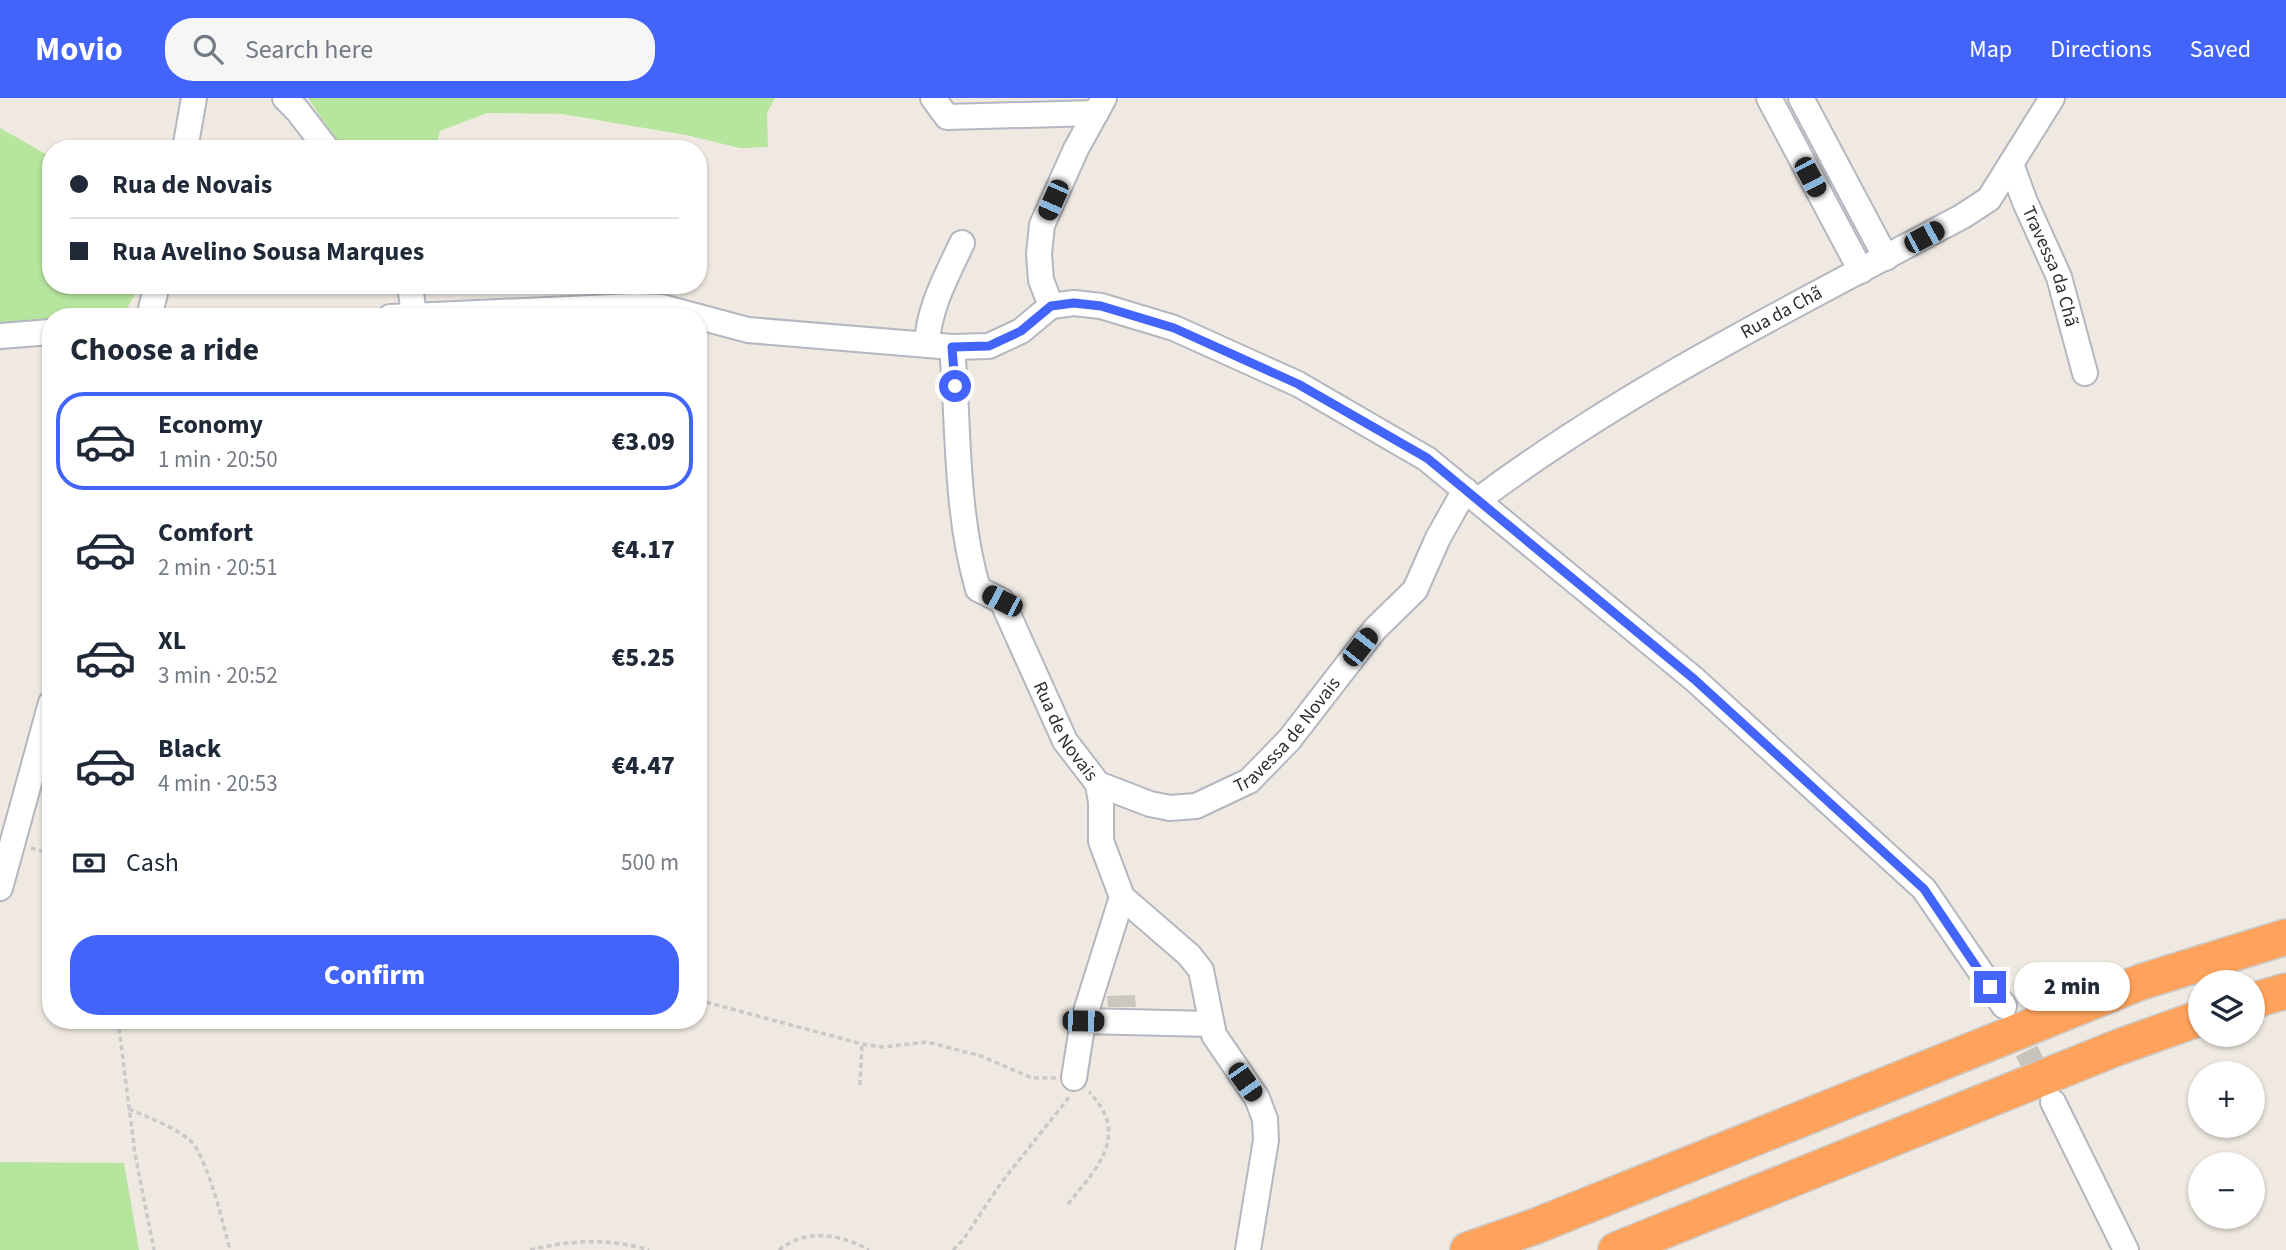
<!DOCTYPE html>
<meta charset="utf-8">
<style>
:root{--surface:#fff;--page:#f6f6f7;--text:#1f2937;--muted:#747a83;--line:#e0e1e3;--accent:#4264fb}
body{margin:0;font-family:"Source Sans 3",sans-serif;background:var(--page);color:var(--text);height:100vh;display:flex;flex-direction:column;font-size:26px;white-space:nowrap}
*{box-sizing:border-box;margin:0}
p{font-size:23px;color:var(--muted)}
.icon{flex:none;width:38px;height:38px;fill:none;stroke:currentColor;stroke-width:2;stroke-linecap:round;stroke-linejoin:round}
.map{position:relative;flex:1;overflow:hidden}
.details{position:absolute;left:42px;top:210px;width:665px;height:721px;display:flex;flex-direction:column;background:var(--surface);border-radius:28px;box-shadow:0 2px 5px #0004}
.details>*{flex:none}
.top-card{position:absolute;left:42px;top:42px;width:665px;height:154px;border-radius:28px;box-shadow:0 2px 5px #0004;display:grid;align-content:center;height:154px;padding:0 28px;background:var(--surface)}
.fabs{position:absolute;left:2188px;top:872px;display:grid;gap:14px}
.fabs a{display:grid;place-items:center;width:77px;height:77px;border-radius:50%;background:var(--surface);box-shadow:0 2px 5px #0004;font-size:35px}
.end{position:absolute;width:32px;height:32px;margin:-16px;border:9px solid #4264fb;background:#fff;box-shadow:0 0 0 4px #fff}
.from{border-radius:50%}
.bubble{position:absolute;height:49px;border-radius:24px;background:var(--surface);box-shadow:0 2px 5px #0004;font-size:23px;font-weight:800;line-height:49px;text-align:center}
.car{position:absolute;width:21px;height:42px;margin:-21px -10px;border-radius:9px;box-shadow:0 0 5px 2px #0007;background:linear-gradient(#222 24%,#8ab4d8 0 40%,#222 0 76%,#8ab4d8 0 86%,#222 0)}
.top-card b{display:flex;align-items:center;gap:24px;height:66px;font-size:26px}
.top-card b+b{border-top:2px solid var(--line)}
.top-card i{width:18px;height:18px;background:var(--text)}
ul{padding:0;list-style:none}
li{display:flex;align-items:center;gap:21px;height:98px;margin:0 14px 10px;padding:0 14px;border:4px solid transparent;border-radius:28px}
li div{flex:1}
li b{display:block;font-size:26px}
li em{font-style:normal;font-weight:800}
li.current{border-color:var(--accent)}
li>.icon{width:63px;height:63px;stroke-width:1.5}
h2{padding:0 28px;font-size:32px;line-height:84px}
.pay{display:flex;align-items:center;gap:18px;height:77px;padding:0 28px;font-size:26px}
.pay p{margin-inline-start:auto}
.button{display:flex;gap:14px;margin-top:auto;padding:14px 28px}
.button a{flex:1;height:80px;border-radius:28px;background:var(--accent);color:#fff;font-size:28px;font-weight:800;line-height:80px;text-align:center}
header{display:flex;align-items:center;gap:42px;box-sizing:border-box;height:98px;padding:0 35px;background:var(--accent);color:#fff}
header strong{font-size:33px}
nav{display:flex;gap:38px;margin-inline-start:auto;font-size:24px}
.search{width:490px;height:63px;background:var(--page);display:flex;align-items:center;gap:18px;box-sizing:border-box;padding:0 24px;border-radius:28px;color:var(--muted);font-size:26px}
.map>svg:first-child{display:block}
</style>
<header>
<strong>Movio</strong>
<div class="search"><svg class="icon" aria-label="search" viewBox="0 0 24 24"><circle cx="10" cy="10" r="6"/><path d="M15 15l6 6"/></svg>Search here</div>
<nav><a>Map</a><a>Directions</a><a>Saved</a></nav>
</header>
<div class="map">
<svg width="2286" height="1152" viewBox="0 0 2286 1152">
<rect width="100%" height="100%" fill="#efe9e1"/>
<path fill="#b6e59e" d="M308,0H775L767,15L768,49L740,50L686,37L562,16L487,15L440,33L436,51H342Z
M0,30L51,59V187H140L122,219H51V227L0,232Z
M0,1064L124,1065L139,1152H0Z"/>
<path fill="#cbc7bf" d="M1135,897L1136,909H1108L1107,898Z"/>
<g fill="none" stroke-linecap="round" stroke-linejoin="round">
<path stroke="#c8c4bd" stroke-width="24" stroke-dasharray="24 12" stroke-linecap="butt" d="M2010,921L2048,995"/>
<defs>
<g id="minor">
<path d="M285,0L297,12L327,51"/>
<path d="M933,0L947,19L1096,15"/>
<path d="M1769,0L1861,173"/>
<path d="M1801,0L1886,160"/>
<path d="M185,51L194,0"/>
<path id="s1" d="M2011,66L2025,104L2059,179L2085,275"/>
<path d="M410,187L414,217"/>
<path d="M1051,208L1074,205L1101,208L1174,230L1298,286L1427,361L1694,581L1924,791L2004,908"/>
<path d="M1051,208L1041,182L1039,156L1042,127L1076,51L1104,0"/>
<path d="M149,219L157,187"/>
<path d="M390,219L635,208L662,209L748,232L952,249L989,248L1021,233L1051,208"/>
<path d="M0,238L51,234"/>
<path d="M927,247C928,211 947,177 962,145"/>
<path id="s2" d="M952,249C959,330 955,412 978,491L1002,503L1065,643L1098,686L1101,704V743L1122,799L1189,857L1201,872L1214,937L1257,1000L1265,1021L1266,1042L1248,1152"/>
<path id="s3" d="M1478,402C1628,290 1798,206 1963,118L1989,101L2052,0"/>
<path id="s4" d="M1098,686L1150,706L1170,710L1196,708L1249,683L1289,642L1375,531L1415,492L1438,440L1465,392"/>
<path d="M0,790L51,605"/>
<path d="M1083,923L1211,926"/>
<path d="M1074,980L1083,923L1122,799"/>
<path d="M2053,1004L2126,1152"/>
</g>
<path id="highway" d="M2252,903L2286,893
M1468,1152L1536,1128L2141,884L2286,839
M1616,1152L2119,949L2200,920"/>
</defs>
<use href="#minor" stroke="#b4b7c1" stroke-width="28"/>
<use href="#highway" stroke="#c9c9c9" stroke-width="38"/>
<path stroke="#c9c9c9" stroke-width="3.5" stroke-dasharray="5 3.5" stroke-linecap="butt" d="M31,750L51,756
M698,902L862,946L883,949L927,944L981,958L1032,980H1056
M118,922L135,1056L154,1152
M860,987L862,946
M129,1011C145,1018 185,1033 195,1048C211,1074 222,1122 230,1152
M1068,1106C1097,1070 1131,1037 1089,994
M530,1152C570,1142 609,1140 649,1152
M779,1152C806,1130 841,1136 869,1152
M953,1152L963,1142L1001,1085L1070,998"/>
<use href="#minor" stroke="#fff" stroke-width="24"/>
<use href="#highway" stroke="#ffa35c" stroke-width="35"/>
</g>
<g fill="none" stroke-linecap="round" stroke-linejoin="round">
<path stroke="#4264fb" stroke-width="9" d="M955,288L952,249L989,248L1021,233L1051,208L1074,205L1101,208L1174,230L1298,286L1427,360L1694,581L1924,791L1990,889"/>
</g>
<g text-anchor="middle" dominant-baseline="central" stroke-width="5" stroke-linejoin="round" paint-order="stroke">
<g font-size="19" fill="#2e2e2e" stroke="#fff">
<text stroke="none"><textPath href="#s1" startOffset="110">Travessa da Chã</textPath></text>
<text stroke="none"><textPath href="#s3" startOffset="357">Rua da Chã</textPath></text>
<text stroke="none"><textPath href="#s2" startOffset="416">Rua de Novais</textPath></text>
<text stroke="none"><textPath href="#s4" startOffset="220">Travessa de Novais</textPath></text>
</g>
</g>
</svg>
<div class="fabs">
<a><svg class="icon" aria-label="layers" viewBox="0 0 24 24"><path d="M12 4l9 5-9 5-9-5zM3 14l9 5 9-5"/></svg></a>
<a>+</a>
<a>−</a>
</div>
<i class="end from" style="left:955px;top:288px"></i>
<i class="end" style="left:1990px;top:889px"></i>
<div class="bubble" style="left:2014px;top:864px;width:116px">2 min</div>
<i class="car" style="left:1810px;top:79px;rotate:152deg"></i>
<i class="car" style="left:1053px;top:102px;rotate:204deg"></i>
<i class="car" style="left:1924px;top:139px;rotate:62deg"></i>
<i class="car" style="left:1002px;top:503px;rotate:297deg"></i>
<i class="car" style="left:1360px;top:549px;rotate:38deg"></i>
<i class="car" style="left:1083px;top:923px;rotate:91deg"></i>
<i class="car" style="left:1245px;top:984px;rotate:145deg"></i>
<div class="top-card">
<b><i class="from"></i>Rua de Novais</b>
<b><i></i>Rua Avelino Sousa Marques</b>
</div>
<section class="details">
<h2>Choose a ride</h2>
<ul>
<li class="current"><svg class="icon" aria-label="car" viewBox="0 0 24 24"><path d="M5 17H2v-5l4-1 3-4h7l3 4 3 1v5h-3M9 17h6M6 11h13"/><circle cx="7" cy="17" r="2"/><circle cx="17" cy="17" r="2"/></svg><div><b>Economy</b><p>1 min · 20:50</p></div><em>€3.09</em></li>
<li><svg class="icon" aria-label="car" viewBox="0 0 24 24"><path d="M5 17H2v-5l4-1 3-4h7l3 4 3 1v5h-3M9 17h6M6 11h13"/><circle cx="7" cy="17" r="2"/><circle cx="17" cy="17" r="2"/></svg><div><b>Comfort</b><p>2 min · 20:51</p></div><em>€4.17</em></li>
<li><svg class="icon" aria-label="car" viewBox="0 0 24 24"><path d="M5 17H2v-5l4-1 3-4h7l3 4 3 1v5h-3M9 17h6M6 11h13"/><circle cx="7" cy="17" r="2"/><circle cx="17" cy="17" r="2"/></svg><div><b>XL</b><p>3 min · 20:52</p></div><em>€5.25</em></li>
<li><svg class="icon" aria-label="car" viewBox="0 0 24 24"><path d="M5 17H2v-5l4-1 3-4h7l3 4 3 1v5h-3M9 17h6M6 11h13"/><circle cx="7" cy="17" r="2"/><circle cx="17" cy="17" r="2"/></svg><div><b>Black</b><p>4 min · 20:53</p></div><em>€4.47</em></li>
</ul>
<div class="pay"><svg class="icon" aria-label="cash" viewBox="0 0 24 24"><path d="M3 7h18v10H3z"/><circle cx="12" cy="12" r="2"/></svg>Cash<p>500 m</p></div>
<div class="button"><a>Confirm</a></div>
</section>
</div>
